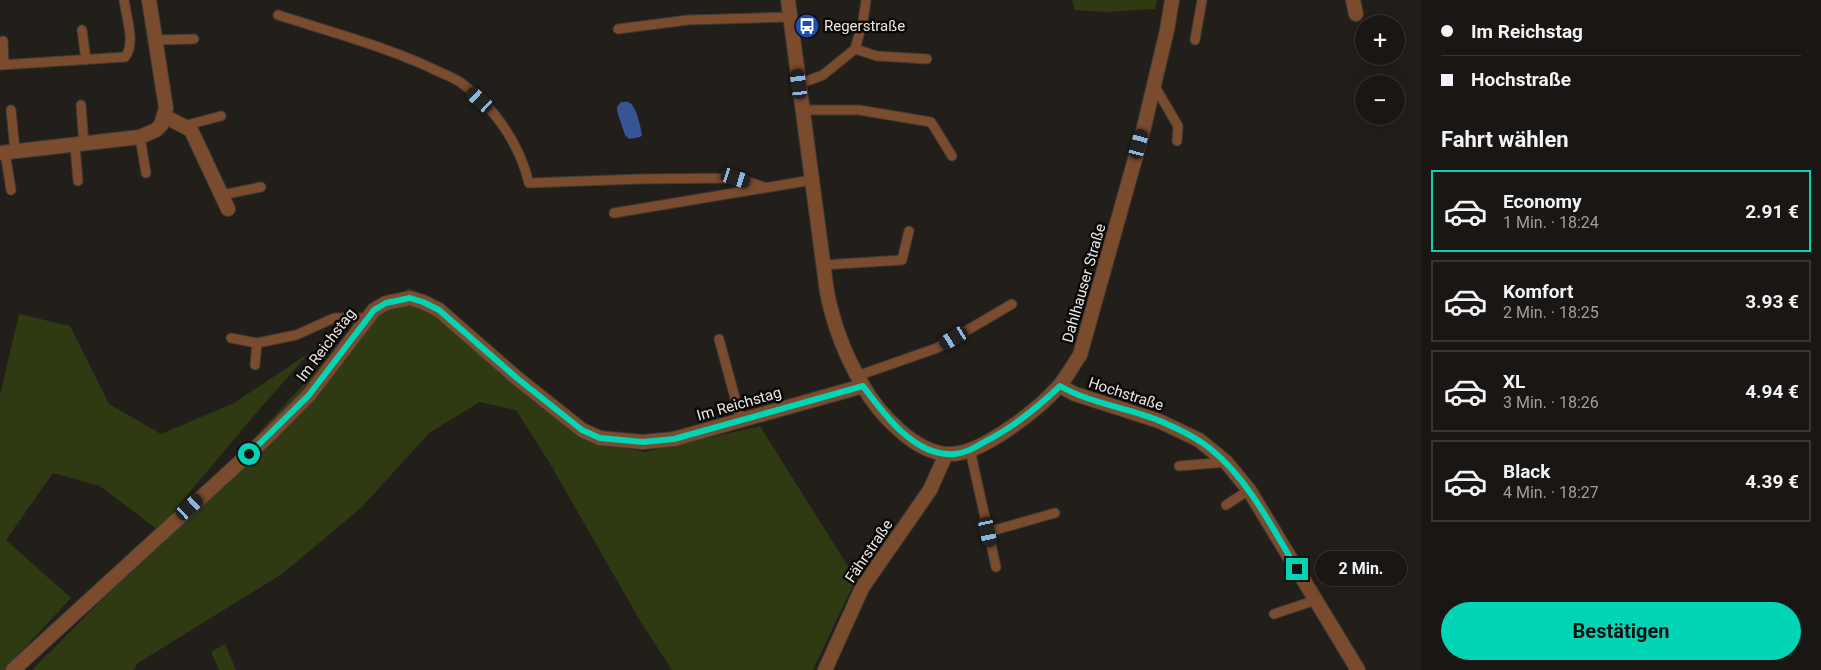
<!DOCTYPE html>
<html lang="de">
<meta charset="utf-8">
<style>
:root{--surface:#1a1614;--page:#272322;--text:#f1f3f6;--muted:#9f9fa0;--line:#383534;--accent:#01d5b6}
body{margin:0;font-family:Roboto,sans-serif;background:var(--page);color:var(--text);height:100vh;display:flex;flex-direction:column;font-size:19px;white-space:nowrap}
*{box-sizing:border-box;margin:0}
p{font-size:16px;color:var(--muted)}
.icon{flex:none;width:28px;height:28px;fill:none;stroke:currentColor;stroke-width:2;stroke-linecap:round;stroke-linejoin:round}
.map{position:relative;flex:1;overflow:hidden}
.side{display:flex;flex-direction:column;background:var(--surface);width:400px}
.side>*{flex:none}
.guide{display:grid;align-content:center;height:110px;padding:0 20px;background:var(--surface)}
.controls{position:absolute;left:1355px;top:15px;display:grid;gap:10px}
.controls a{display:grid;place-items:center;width:50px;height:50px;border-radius:50%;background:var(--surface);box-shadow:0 5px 20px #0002,0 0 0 1px var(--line);font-size:25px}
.end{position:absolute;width:22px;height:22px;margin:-11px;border:6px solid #01d5b6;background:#111;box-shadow:0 0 0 2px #111}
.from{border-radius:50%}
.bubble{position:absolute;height:35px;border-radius:18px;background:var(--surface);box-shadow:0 5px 20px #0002,0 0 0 1px var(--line);font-size:16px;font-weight:700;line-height:35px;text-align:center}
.car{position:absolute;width:15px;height:30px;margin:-15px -8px;border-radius:6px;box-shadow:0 0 4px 1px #0007;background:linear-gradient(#222 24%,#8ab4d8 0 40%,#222 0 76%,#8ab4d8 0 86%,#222 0)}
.guide b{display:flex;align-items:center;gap:18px;height:48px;font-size:19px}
.guide b+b{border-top:1px solid var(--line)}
.guide i{width:12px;height:12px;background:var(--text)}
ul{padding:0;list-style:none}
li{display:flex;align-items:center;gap:15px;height:82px;margin:0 10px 8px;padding:0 10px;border:2px solid var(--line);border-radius:0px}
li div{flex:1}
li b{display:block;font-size:19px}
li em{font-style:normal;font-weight:700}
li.on{border-color:var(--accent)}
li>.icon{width:45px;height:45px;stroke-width:1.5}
h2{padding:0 20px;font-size:22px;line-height:60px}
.primary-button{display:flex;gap:10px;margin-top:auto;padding:10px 20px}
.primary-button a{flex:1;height:58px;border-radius:30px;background:var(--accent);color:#111;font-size:20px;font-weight:700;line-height:58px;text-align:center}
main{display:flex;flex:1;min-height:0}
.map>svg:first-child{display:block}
</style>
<main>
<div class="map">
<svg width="1421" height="670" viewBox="0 0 1421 670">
<rect width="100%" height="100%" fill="#221e1a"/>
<path fill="#2f3a12" d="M1072,0H1157L1155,9L1106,12L1075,10Z
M409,288L568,428L580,437L579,438L645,452L760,426L856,579L813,670H672L642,624L553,469L555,466L552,467L516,410L480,402L429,433L361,508L282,574L138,663L133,670H32L151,550L347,337L367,318Z
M19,314L70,326L109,404L161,434L234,403L309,353L251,419L158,530L100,486L53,473L6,540L71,598L4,670H0V395Z
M225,644L236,670H219L211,652Z"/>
<path fill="#375595" d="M621,102C624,102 627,101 630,103C636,106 641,128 642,135L640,137L629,139L625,135L617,111V107Z"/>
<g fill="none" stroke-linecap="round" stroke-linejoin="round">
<defs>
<path id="service" d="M278,15C328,31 380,45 429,67C438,72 451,76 460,82C494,106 519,143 529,183L640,179L736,178L764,187
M618,29L688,20L790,17
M82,30L86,60
M156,40L194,39
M1195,40L1202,0
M3,41L4,65
M855,49L877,56L927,59
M0,65L125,57C136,44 126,16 124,0
M799,84L823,75L855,49L863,21L866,0
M1154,85L1178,126L1177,141
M81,105L84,145
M11,110L15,151
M802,110H859L931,122L952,156
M183,126L221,116
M140,137L146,173
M75,146L78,181
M5,152L11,190
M222,195L261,187
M614,213L812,180
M823,265L902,260L909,231
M231,338L257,343L296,335L334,318H367
M719,339L741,420
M255,365L257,343
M857,376L937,348L1012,304
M970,450L996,567
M1179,466L1226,462
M1226,505L1249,490
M988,532L1055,513
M1274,614L1316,600"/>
<path id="minor" d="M788,0L827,292C833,323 846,357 862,384C878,413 916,455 951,454C982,454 1039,409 1059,386C1067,377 1073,365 1080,355L1144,127L1167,30L1172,0
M1353,0L1356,14
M164,116L191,130L228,209
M0,153L140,137L156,130L161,125L166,108L149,0
M1060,386L1075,394L1159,421L1199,440L1226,462L1249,490L1358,670
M13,670L264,440L309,395L374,310L386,303L410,298L423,302L439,310L518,379L572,422L582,430L600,438L643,442L674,439L863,386
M825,670L862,588L930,490L946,454"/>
</defs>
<use href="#service" stroke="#3e3a36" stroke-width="11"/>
<use href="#minor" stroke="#3e3a36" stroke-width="16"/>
<use href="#service" stroke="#7a4b2d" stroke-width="9"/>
<use href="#minor" stroke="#7a4b2d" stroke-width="14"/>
</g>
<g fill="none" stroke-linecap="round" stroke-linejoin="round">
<path stroke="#01d5b6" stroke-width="6" d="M249,454L309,395L374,310L386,303L410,298L423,302L439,310L518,379L572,422L582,430L600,438L643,442L674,439L863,386C883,413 915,458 955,454C966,453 976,447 986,441C1014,427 1037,408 1060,386C1091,404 1127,407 1160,421C1179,429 1198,438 1213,451C1250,482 1272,528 1297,569"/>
</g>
<defs>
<symbol id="bus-disc" viewBox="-11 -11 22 22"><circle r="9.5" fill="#1a4fb4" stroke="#0a0907"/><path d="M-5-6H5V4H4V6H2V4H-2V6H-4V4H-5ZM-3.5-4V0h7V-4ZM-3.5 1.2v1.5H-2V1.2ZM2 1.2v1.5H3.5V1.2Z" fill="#fff"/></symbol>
</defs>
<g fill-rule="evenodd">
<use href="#bus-disc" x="793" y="12" width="28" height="28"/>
</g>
<g text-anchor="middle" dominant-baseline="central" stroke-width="5" stroke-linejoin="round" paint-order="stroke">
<g font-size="15" fill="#eae7e4" stroke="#0a0907" text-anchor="start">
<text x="824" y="26">Regerstraße</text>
</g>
<g font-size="15" fill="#eae7e4" stroke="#0a0907">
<text transform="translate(1084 283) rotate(-74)">Dahlhauser Straße</text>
<text transform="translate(326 345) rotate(-53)">Im Reichstag</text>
<text transform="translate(1126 394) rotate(18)">Hochstraße</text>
<text transform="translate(739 404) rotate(-16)">Im Reichstag</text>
<text transform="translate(869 551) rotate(-56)">Fährstraße</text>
</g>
</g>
</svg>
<div class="controls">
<a>+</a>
<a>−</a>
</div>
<i class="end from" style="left:249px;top:454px"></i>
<i class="end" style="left:1297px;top:569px"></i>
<div class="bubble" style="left:1315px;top:551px;width:92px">2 Min.</div>
<i class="car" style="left:799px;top:84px;rotate:353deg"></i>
<i class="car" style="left:480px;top:100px;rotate:312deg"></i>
<i class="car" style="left:1139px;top:144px;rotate:15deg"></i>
<i class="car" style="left:736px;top:178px;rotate:108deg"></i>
<i class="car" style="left:954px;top:338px;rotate:239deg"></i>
<i class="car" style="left:190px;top:507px;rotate:48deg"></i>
<i class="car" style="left:988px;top:532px;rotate:168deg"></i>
</div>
<section class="side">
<div class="guide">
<b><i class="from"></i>Im Reichstag</b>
<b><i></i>Hochstraße</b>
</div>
<h2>Fahrt wählen</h2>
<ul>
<li class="on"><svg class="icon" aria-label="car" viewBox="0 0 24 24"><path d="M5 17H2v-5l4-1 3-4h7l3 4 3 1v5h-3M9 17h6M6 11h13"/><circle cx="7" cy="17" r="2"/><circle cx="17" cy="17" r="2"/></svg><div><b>Economy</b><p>1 Min. · 18:24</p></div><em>2.91 €</em></li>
<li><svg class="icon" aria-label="car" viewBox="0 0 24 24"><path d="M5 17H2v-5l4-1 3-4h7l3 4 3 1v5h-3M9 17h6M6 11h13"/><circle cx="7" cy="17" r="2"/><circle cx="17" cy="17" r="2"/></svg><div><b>Komfort</b><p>2 Min. · 18:25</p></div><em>3.93 €</em></li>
<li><svg class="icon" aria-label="car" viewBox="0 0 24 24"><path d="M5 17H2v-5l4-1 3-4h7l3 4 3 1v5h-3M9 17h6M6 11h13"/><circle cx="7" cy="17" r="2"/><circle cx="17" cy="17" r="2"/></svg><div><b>XL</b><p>3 Min. · 18:26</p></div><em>4.94 €</em></li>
<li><svg class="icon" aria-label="car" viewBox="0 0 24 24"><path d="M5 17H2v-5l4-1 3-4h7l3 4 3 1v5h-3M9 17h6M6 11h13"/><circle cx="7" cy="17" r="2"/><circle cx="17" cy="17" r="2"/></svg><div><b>Black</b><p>4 Min. · 18:27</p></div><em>4.39 €</em></li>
</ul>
<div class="primary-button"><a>Bestätigen</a></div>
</section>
</main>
